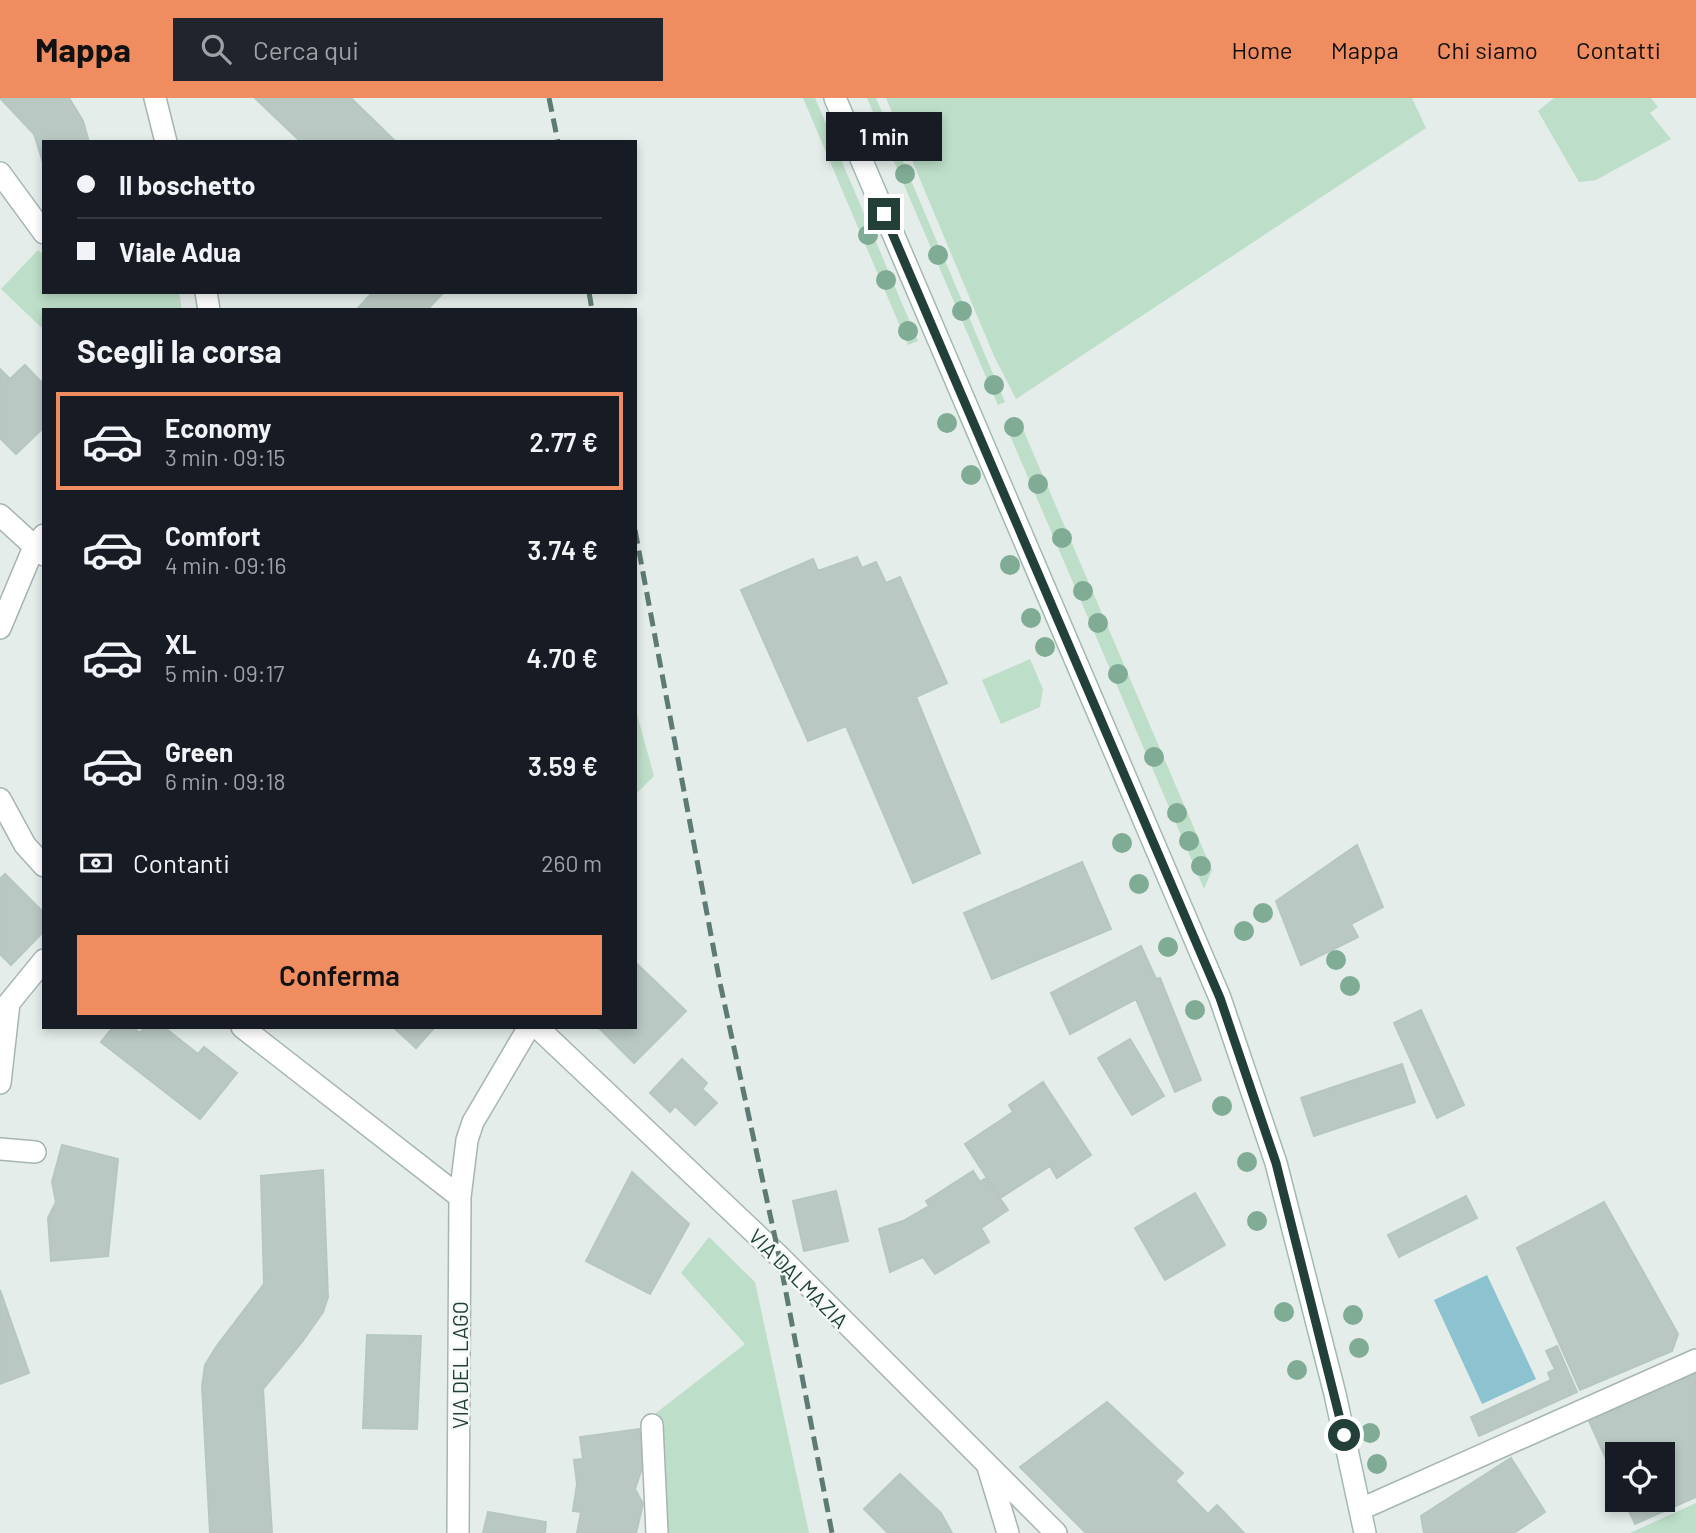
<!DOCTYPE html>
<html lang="it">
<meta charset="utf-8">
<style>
:root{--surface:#171b24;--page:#20242c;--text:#f1f3f6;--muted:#9ea1a6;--line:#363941;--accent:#ef8c60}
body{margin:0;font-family:Barlow,sans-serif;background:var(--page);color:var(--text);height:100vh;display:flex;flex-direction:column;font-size:26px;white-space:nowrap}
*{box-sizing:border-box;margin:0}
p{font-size:23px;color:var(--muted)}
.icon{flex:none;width:38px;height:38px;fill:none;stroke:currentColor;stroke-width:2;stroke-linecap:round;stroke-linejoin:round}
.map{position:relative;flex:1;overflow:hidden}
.side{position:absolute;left:42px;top:210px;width:595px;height:721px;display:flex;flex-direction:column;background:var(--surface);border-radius:0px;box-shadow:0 4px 10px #0003}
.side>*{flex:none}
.top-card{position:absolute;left:42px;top:42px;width:595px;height:154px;border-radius:0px;box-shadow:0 4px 10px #0003;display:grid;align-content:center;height:154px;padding:0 35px;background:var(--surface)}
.tools{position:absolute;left:1605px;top:1344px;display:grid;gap:14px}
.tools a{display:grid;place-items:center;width:70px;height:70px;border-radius:0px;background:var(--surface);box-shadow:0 4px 10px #0003;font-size:35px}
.end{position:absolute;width:32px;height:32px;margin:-16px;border:9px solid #233f39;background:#fff;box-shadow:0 0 0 4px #fff}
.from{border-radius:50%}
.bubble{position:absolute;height:49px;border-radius:0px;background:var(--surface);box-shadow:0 4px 10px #0003;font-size:23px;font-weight:600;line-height:49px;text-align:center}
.top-card b{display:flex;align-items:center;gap:24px;height:66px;font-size:26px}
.top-card b+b{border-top:2px solid var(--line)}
.top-card i{width:18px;height:18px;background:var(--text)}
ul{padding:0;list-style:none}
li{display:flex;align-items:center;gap:21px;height:98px;margin:0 14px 10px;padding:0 21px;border:4px solid transparent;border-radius:0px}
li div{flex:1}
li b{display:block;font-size:26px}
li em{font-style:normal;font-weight:600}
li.on{border-color:var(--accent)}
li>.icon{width:63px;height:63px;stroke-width:1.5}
h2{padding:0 35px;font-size:32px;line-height:84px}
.pay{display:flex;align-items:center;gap:18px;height:77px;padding:0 35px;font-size:26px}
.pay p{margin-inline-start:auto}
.cta{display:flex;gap:14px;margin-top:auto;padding:14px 35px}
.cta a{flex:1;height:80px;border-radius:0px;background:var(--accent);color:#111;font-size:28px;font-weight:600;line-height:80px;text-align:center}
header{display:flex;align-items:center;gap:42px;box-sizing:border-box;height:98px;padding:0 35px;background:var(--accent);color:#111}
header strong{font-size:33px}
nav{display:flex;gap:38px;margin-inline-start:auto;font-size:24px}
.search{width:490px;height:63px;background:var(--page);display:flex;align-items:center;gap:18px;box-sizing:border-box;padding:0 24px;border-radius:0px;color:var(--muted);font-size:26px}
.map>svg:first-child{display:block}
</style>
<header>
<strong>Mappa</strong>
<div class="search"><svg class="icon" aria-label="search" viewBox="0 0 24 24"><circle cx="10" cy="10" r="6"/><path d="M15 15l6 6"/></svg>Cerca qui</div>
<nav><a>Home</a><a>Mappa</a><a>Chi siamo</a><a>Contatti</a></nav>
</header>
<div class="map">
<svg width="1696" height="1435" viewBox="0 0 1696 1435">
<rect width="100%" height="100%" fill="#e4edea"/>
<path fill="#bddec8" d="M803,0H815L918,243L908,247Z
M867,0H876L1005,304L998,307Z
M886,0H1412L1426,30L1016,301L994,258Z
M1554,0H1651L1658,9L1650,15L1671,41L1596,82L1579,84L1538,13Z
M38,152L44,157V194H179L182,212H44V232L1,191Z
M1019,322L1212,772L1204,791L1006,328Z
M1030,561L1043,591L1040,609L1001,626L982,582Z
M635,609L654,678L635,697Z
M709,1139L755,1184L809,1435H666L656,1315L745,1246L681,1175Z
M1696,1405V1435H1630Z"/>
<path fill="#8dc2d1" d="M1487,1177L1536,1281L1482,1306L1434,1202Z"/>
<path fill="#b9c8c3" stroke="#b6c7c1" stroke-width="2" d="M0,0H69L83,23L89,44H44V68L34,36Z
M255,0H351L396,44H301Z
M373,194H444L427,212H356Z
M25,267L44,287V329L16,356L0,340V271L10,281Z
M857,459L862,470L876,464L886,485L900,479L947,585L916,599L980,755L913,785L846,628L808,643L741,492L813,461L818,473Z
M1357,747L1383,809L1351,826L1358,839L1301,867L1276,803Z
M1082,764L1111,831L992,881L964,815Z
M5,776L44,815V833L11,867L0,856V781Z
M1141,848L1156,881L1160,880L1201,982L1175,994L1136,901L1070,936L1051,895Z
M637,866L686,913L634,965L598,929H635Z
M1421,912L1464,1007L1437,1020L1394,925Z
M113,929H132L140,935L145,929H164L198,956L204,949L237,975L200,1021L101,944Z
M393,929H435L416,950Z
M1130,941L1164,998L1132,1017L1098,960Z
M682,961L707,985L702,991L717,1005L695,1027L675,1008L670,1014L650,995Z
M1402,966L1415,1004L1314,1038L1301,1000Z
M1043,984L1091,1057L1057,1080L1050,1068L1000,1100L965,1046L1013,1014L1009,1007Z
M62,1047L118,1061L108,1158L51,1163L48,1120L56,1104L52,1084Z
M323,1072L328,1199L323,1214L302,1244L263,1291L272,1435H210L202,1288L205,1267L216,1249L264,1186L261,1078Z
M973,1073L980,1084L986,1080L1008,1112L981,1130L989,1144L935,1176L923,1159L890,1174L879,1131L903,1123L929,1108L926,1103Z
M632,1074L689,1126L650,1196L586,1163Z
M836,1093L848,1143L804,1153L793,1103Z
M1195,1095L1225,1147L1165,1182L1135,1130Z
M1466,1098L1477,1120L1399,1159L1388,1137Z
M1604,1104L1678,1236L1672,1253L1580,1292L1517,1150Z
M0,1192L29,1275L0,1286Z
M367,1237L421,1238L417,1331L363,1330Z
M1557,1248L1577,1294L1479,1338L1471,1319L1551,1282L1548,1275L1555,1271L1546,1253Z
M1696,1275V1399L1635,1426L1624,1402H1662V1356H1617V1385L1589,1323Z
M1107,1304L1183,1375L1175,1383L1208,1416L1217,1407L1244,1435H1086L1020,1369Z
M639,1331L644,1365L635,1391L643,1406L636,1435H577L581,1414L573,1413L577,1386L574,1362L583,1361L580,1339Z
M1511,1360L1545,1414L1514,1435H1424L1421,1418Z
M900,1376L941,1415L952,1435H888L864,1411Z
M488,1414L546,1424L545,1435H483Z"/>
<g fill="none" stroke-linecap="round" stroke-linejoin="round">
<defs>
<path id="minor" d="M155,0L166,44
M0,75L44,135
M206,194L209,212
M0,530L34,449L44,437
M0,701L25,747L44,768
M242,929L460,1099L458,1435
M0,985L9,905L44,862
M0,1051L35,1054
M460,1099L467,1042L473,1024L529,929
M652,1327L657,1435
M988,1369L1008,1435
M1361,1411L1696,1262"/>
<path id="tertiary" d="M0,417L44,457
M537,929L779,1158L1056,1435"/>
<path id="secondary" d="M835,0L1220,900L1276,1065L1335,1296L1365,1435"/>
</defs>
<use href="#minor" stroke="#a6b5b1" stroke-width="24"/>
<use href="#tertiary" stroke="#a6b5b1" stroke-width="24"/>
<use href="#secondary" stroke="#a2b9b2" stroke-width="24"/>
<use href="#minor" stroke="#fff" stroke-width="21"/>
<use href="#tertiary" stroke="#fff" stroke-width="21"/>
<use href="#secondary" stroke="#fff" stroke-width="21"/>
<path stroke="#5e7a74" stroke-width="5" stroke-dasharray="14 7" stroke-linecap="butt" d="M549,0L558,44
M589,194L592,212
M635,432L720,885L779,1158L832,1435"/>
</g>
<g fill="#80ab94">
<circle cx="892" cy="45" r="10"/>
<circle cx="905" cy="76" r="10"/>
<circle cx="868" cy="137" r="10"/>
<circle cx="938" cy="157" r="10"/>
<circle cx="886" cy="182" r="10"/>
<circle cx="962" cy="213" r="10"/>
<circle cx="908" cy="233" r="10"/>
<circle cx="994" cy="287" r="10"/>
<circle cx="947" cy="325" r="10"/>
<circle cx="1014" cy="329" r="10"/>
<circle cx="971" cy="377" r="10"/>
<circle cx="1038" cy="386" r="10"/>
<circle cx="1062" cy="440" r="10"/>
<circle cx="1010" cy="467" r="10"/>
<circle cx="1083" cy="493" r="10"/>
<circle cx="1031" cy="520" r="10"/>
<circle cx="1098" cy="525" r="10"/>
<circle cx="1045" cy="549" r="10"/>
<circle cx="1118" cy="576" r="10"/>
<circle cx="1154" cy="659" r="10"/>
<circle cx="1177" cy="715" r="10"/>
<circle cx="1189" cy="743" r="10"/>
<circle cx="1122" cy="745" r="10"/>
<circle cx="1201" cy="768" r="10"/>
<circle cx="1139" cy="786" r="10"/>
<circle cx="1263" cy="815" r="10"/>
<circle cx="1244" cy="833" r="10"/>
<circle cx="1168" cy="849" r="10"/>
<circle cx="1336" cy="862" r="10"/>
<circle cx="1350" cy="888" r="10"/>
<circle cx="1195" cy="912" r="10"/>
<circle cx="1222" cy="1008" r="10"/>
<circle cx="1247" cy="1064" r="10"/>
<circle cx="1257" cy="1123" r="10"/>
<circle cx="1284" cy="1214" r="10"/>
<circle cx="1353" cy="1217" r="10"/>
<circle cx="1359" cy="1250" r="10"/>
<circle cx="1297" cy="1272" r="10"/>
<circle cx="1370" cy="1335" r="10"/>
<circle cx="1377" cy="1366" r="10"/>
</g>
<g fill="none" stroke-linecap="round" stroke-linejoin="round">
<path stroke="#233f39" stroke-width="9" d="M884,116L1220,900L1276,1065L1344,1337"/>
</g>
<g text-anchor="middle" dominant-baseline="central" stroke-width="5" stroke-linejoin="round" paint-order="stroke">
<g font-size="21" fill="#233f39" stroke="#f5faf7">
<text transform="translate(799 1180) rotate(45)">VIA DALMAZIA</text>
<text transform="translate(459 1267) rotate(-90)">VIA DEL LAGO</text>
</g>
</g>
</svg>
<div class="tools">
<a><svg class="icon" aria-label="locate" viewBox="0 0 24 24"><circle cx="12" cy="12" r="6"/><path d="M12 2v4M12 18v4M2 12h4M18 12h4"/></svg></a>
</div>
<i class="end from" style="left:1344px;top:1337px"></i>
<i class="end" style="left:884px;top:116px"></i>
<div class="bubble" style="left:826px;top:14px;width:116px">1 min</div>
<div class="top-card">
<b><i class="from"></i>Il boschetto</b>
<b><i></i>Viale Adua</b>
</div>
<section class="side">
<h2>Scegli la corsa</h2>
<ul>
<li class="on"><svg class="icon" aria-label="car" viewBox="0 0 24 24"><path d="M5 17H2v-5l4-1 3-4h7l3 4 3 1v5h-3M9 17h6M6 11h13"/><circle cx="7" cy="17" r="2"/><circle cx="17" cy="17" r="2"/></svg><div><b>Economy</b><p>3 min · 09:15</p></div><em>2.77 €</em></li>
<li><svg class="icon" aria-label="car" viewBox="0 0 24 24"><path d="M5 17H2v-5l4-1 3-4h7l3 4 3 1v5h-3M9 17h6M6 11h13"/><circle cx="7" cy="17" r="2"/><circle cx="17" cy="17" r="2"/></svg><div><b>Comfort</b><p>4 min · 09:16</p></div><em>3.74 €</em></li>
<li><svg class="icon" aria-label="car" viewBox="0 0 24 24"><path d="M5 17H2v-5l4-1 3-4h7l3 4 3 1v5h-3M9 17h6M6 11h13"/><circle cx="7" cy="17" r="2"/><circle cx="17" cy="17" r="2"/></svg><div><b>XL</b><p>5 min · 09:17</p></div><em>4.70 €</em></li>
<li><svg class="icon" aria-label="car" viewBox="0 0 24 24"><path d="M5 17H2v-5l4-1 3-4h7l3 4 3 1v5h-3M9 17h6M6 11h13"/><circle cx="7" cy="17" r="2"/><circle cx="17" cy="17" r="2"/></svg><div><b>Green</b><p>6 min · 09:18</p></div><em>3.59 €</em></li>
</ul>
<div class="pay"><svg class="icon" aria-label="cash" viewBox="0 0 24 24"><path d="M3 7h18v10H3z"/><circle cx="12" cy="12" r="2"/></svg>Contanti<p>260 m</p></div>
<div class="cta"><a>Conferma</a></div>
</section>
</div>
